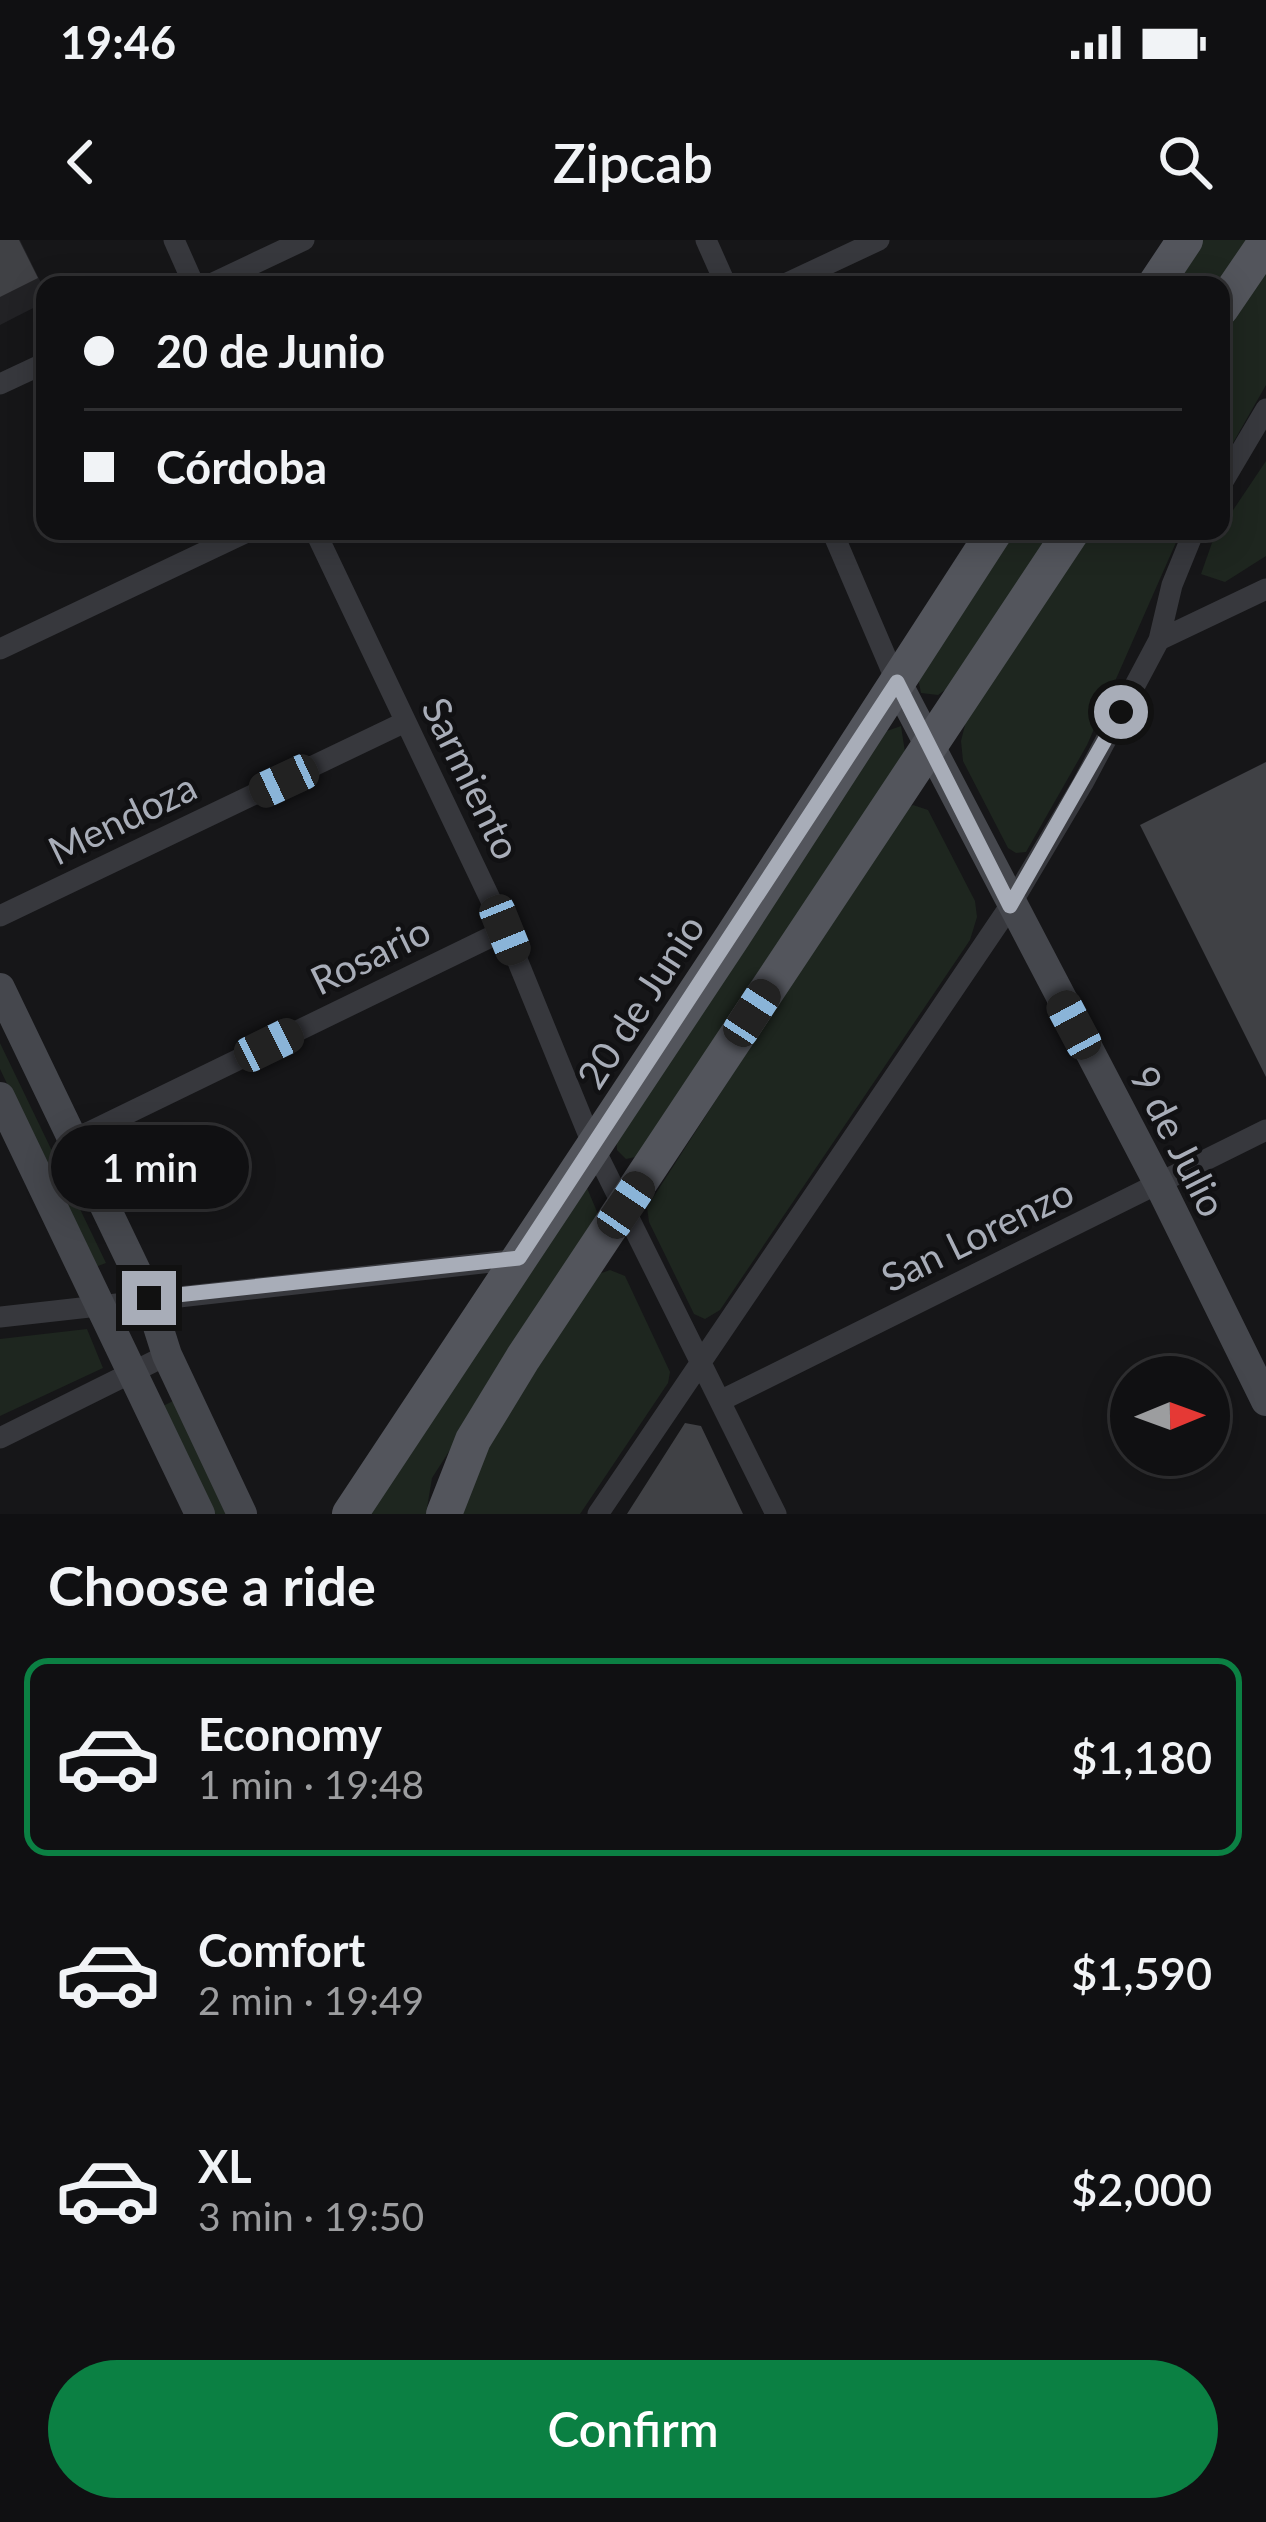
<!DOCTYPE html>
<meta charset="utf-8">
<style>
:root{--surface:#101012;--page:#19191b;--text:#f1f3f6;--muted:#9c9d9f;--line:#303032;--accent:#0b8043}
body{margin:0;font-family:Lato,sans-serif;background:var(--page);color:var(--text);height:100vh;display:flex;flex-direction:column;font-size:45px;white-space:nowrap}
*{box-sizing:border-box;margin:0}
p{font-size:39px;color:var(--muted)}
.icon{flex:none;width:66px;height:66px;fill:none;stroke:currentColor;stroke-width:2;stroke-linecap:round;stroke-linejoin:round}
.map{position:relative;height:1274px;overflow:hidden}
.sheet{display:flex;flex-direction:column;background:var(--surface);flex:1}
.sheet>*{flex:none}
.guide{position:absolute;left:36px;top:36px;width:1194px;height:264px;border-radius:24px;box-shadow:0 6px 30px #0003,0 0 0 3px var(--line);display:grid;align-content:center;height:264px;padding:0 48px;background:var(--surface)}
.needle{width:78px;rotate:89deg}
.buttons{position:absolute;left:1110px;top:1116px;display:grid;gap:24px}
.buttons a{display:grid;place-items:center;width:120px;height:120px;border-radius:50%;background:var(--surface);box-shadow:0 6px 30px #0003,0 0 0 3px var(--line);font-size:60px}
.end{position:absolute;width:54px;height:54px;margin:-27px;border:15px solid #a8adb8;background:#111;box-shadow:0 0 0 6px #111}
.from{border-radius:50%}
.bubble{position:absolute;height:84px;border-radius:42px;background:var(--surface);box-shadow:0 6px 30px #0003,0 0 0 3px var(--line);font-size:39px;font-weight:600;line-height:84px;text-align:center}
.car{position:absolute;width:36px;height:72px;margin:-36px -18px;border-radius:15px;box-shadow:0 0 9px 3px #0007;background:linear-gradient(#222 24%,#8ab4d8 0 40%,#222 0 76%,#8ab4d8 0 86%,#222 0)}
.guide b{display:flex;align-items:center;gap:42px;height:114px;font-size:45px}
.guide b+b{border-top:3px solid var(--line)}
.guide i{width:30px;height:30px;background:var(--text)}
ul{padding:0;list-style:none}
li{display:flex;align-items:center;gap:36px;height:198px;margin:0 24px 18px;padding:0 24px;border:6px solid transparent;border-radius:24px}
li div{flex:1}
li b{display:block;font-size:45px}
li em{font-style:normal;font-weight:600}
li.active{border-color:var(--accent)}
li>.icon{width:108px;height:108px;stroke-width:1.5}
h2{padding:0 48px;font-size:54px;line-height:144px}
.action{display:flex;gap:24px;margin-top:auto;padding:24px 48px}
.action a{flex:1;height:138px;border-radius:72px;background:var(--accent);color:#fff;font-size:48px;font-weight:600;line-height:138px;text-align:center}
.status{display:flex;justify-content:space-between;align-items:center;height:84px;padding:0 60px;background:var(--surface);direction:ltr}
.status svg{height:33px;fill:currentColor}
header{display:flex;justify-content:space-between;align-items:center;height:156px;padding:0 48px;background:var(--surface);font-size:54px;font-weight:600}
.map>svg:first-child{display:block}
</style>
<div class="status"><b>19:46</b><svg viewBox="0 0 49 12"><path d="M0 12V9h3v3zM5 12V6h3v6zM10 12V3h3v9zM15 12V0h3v12zM26 1h20v11H26zM47 4h2v5h-2z"/></svg></div>
<header><svg class="icon" aria-label="back" viewBox="0 0 24 24"><path d="M15 5l-7 7 7 7"/></svg>Zipcab<svg class="icon" aria-label="search" viewBox="0 0 24 24"><circle cx="10" cy="10" r="6"/><path d="M15 15l6 6"/></svg></header>
<div class="map">
<svg width="1266" height="1274" viewBox="0 0 1266 1274">
<rect width="100%" height="100%" fill="#161618"/>
<path fill="#222225" d="M0,0H20L45,51V62L0,85Z"/>
<path fill="#1e261f" d="M1200,0H1253L1221,45H1170Z
M1266,31V145L1221,224V97Z
M1266,221V316L1225,342L1201,334L1213,300Z
M1008,291H1058L955,443L938,455L921,453L918,438Z
M1091,291H1181L1087,505L1026,612L1016,613L1008,608L963,521L961,501L968,473Z
M901,486L905,512L640,916L626,919L617,910L616,895L884,492Z
M913,565L928,570L975,661L977,677L970,700L720,1070L705,1079L694,1074L649,982L647,967L900,574Z
M0,803L106,1023L95,1027L0,829Z
M587,948L598,974L596,981L432,1238L426,1274H365Z
M610,1030L625,1036L670,1132L668,1143L580,1274H456L482,1209L599,1034Z
M87,1089L103,1128L0,1176V1099Z
M173,1161L227,1274H214L163,1166Z"/>
<path fill="#404145" d="M0,0H19L38,38L0,57Z
M1266,522V837L1140,585Z
M685,1183L701,1186L743,1274H627Z"/>
<g fill="none" stroke-linecap="round" stroke-linejoin="round">
<path stroke="#37383d" stroke-width="21" d="M174,0L194,45
M706,0L726,45
M209,45L304,0
M783,45L879,0
M0,144L45,123
M1221,245L1266,169
M315,291L505,690L594,908L776,1274
M832,291L897,443
M1159,400L1266,349
M0,409L249,291
M0,676L405,482
M73,900L505,690
M0,1077L519,1019
M720,1161L1266,890
M0,1198L167,1115
M598,1274L1010,666L1083,543L1159,400L1172,345L1194,291"/>
<path stroke="#45474d" stroke-width="30" d="M897,443L1159,944L1266,1161
M0,748L149,1058L167,1115L242,1274
M0,857L200,1274"/>
<path stroke="#53555c" stroke-width="36" d="M1155,45L1185,0
M1221,68L1266,2
M350,1274L733,696L995,291
M444,1274L473,1200L523,1118L1072,291"/>
</g>
<g fill="none" stroke-linecap="round" stroke-linejoin="round">
<path stroke="#a8adb8" stroke-width="15" d="M149,1058L519,1018L897,442L1010,666L1121,472"/>
</g>
<g text-anchor="middle" dominant-baseline="central" stroke-width="9" stroke-linejoin="round" paint-order="stroke">
<g font-size="39" fill="#a8adb8" stroke="#111113">
<text transform="translate(472 538) rotate(64)">Sarmiento</text>
<text transform="translate(122 578) rotate(-26)">Mendoza</text>
<text transform="translate(370 715) rotate(-26)">Rosario</text>
<text transform="translate(640 761) rotate(-57)">20 de Junio</text>
<text transform="translate(1179 901) rotate(63)">9 de Julio</text>
<text transform="translate(977 994) rotate(-26)">San Lorenzo</text>
</g>
</g>
</svg>
<div class="buttons">
<a><svg class="needle" viewBox="-14 -14 28 28"><path d="M0-13l5 13h-10z" fill="#e53935"/><path d="M0 13l5-13h-10z" fill="#9c9d9f"/></svg></a>
</div>
<i class="end from" style="left:1121px;top:472px"></i>
<i class="end" style="left:149px;top:1058px"></i>
<div class="bubble" style="left:51px;top:885px;width:198px">1 min</div>
<i class="car" style="left:284px;top:541px;rotate:245deg"></i>
<i class="car" style="left:505px;top:690px;rotate:158deg"></i>
<i class="car" style="left:752px;top:773px;rotate:33deg"></i>
<i class="car" style="left:1074px;top:785px;rotate:332deg"></i>
<i class="car" style="left:269px;top:805px;rotate:64deg"></i>
<i class="car" style="left:626px;top:965px;rotate:34deg"></i>
<div class="guide">
<b><i class="from"></i>20 de Junio</b>
<b><i></i>Córdoba</b>
</div>
</div>
<section class="sheet">
<h2>Choose a ride</h2>
<ul>
<li class="active"><svg class="icon" aria-label="car" viewBox="0 0 24 24"><path d="M5 17H2v-5l4-1 3-4h7l3 4 3 1v5h-3M9 17h6M6 11h13"/><circle cx="7" cy="17" r="2"/><circle cx="17" cy="17" r="2"/></svg><div><b>Economy</b><p>1 min · 19:48</p></div><em>$1,180</em></li>
<li><svg class="icon" aria-label="car" viewBox="0 0 24 24"><path d="M5 17H2v-5l4-1 3-4h7l3 4 3 1v5h-3M9 17h6M6 11h13"/><circle cx="7" cy="17" r="2"/><circle cx="17" cy="17" r="2"/></svg><div><b>Comfort</b><p>2 min · 19:49</p></div><em>$1,590</em></li>
<li><svg class="icon" aria-label="car" viewBox="0 0 24 24"><path d="M5 17H2v-5l4-1 3-4h7l3 4 3 1v5h-3M9 17h6M6 11h13"/><circle cx="7" cy="17" r="2"/><circle cx="17" cy="17" r="2"/></svg><div><b>XL</b><p>3 min · 19:50</p></div><em>$2,000</em></li>
</ul>
<div class="action"><a>Confirm</a></div>
</section>
